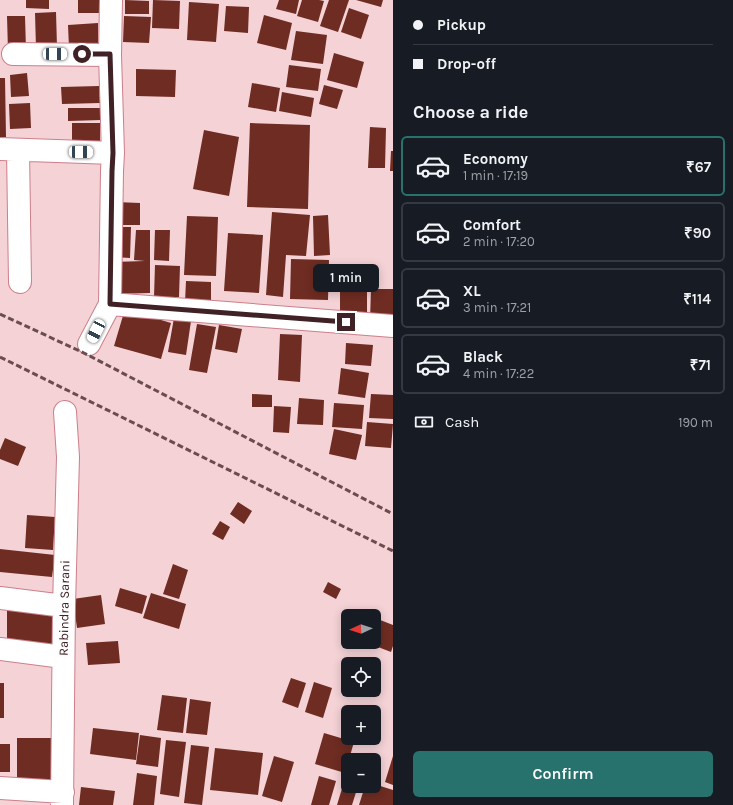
<!DOCTYPE html>
<meta charset="utf-8">
<style>
:root{--surface:#171b24;--page:#20242c;--text:#f1f3f6;--muted:#9ea1a6;--line:#363941;--accent:#28726e}
body{margin:0;font-family:Karla,sans-serif;background:var(--page);color:var(--text);height:100vh;display:flex;flex-direction:column;font-size:15px;white-space:nowrap}
*{box-sizing:border-box;margin:0}
p{font-size:13px;color:var(--muted)}
.icon{flex:none;width:22px;height:22px;fill:none;stroke:currentColor;stroke-width:2;stroke-linecap:round;stroke-linejoin:round}
.map{position:relative;flex:1;overflow:hidden}
.panel{display:flex;flex-direction:column;background:var(--surface);width:340px}
.panel>*{flex:none}
.top-card{display:grid;align-content:center;height:88px;padding:0 20px;background:var(--surface)}
.needle{width:26px;rotate:267deg}
.fabs{position:absolute;left:341px;top:609px;display:grid;gap:8px}
.fabs a{display:grid;place-items:center;width:40px;height:40px;border-radius:6px;background:var(--surface);box-shadow:0 2px 10px #0003;font-size:20px}
.end{position:absolute;width:18px;height:18px;margin:-9px;border:5px solid #402126;background:#fff;box-shadow:0 0 0 2px #fff}
.from{border-radius:50%}
.bubble{position:absolute;height:28px;border-radius:6px;background:var(--surface);box-shadow:0 2px 10px #0003;font-size:13px;font-weight:600;line-height:28px;text-align:center}
.car{position:absolute;width:12px;height:24px;margin:-12px -6px;border-radius:5px;box-shadow:0 0 3px 1px #0007;background:linear-gradient(#fff 24%,#345 0 40%,#fff 0 76%,#345 0 86%,#fff 0)}
.top-card b{display:flex;align-items:center;gap:14px;height:38px;font-size:15px}
.top-card b+b{border-top:1px solid var(--line)}
.top-card i{width:10px;height:10px;background:var(--text)}
ul{padding:0;list-style:none}
li{display:flex;align-items:center;gap:12px;height:60px;margin:0 8px 6px;padding:0 12px;border:2px solid var(--line);border-radius:6px}
li div{flex:1}
li b{display:block;font-size:15px}
li em{font-style:normal;font-weight:600}
li.active{border-color:var(--accent)}
li>.icon{width:36px;height:36px;stroke-width:1.5}
h2{padding:0 20px;font-size:18px;line-height:48px}
.pay{display:flex;align-items:center;gap:10px;height:44px;padding:0 20px;font-size:15px}
.pay p{margin-inline-start:auto}
.primary-button{display:flex;gap:8px;margin-top:auto;padding:8px 20px}
.primary-button a{flex:1;height:46px;border-radius:6px;background:var(--accent);color:#fff;font-size:16px;font-weight:600;line-height:46px;text-align:center}
main{display:flex;flex:1;min-height:0}
.map>svg:first-child{display:block}
</style>
<main>
<div class="map">
<svg width="393" height="805" viewBox="0 0 393 805">
<rect width="100%" height="100%" fill="#f4d2d6"/>
<path fill="#6e2c22" d="M26,0H49V9L26,8Z
M78,0H104V13H78Z
M125,0L149,1V14H125Z
M153,0L180,1L179,29L152,28Z
M279,0H299L296,14L276,9Z
M302,0H319L324,1L318,22L297,16Z
M329,0H349L338,32L320,26Z
M356,0H383L381,7Z
M189,2L219,4L216,42L187,40Z
M226,6L249,7L248,33L224,31Z
M349,8L369,15L361,39L341,32Z
M56,12L57,47L36,48L35,13Z
M264,15L292,23L286,50L257,43Z
M7,16H25L26,50L8,51Z
M124,16L151,17L149,43L123,42Z
M98,23V46L69,48L68,25Z
M296,31L327,35L323,64L291,60Z
M334,53L364,62L357,88L327,80Z
M289,65L321,69L318,91L286,87Z
M136,69L176,70L175,97L136,96Z
M27,73L29,96L11,97L10,75Z
M0,78H5L6,137H0Z
M252,83L280,88L276,112L248,107Z
M324,85L343,90L337,109L319,104Z
M99,86L100,103L62,104L61,87Z
M282,92L314,98L311,117L279,111Z
M30,103L31,128L10,129L9,104Z
M68,108H100L101,120L68,121Z
M72,123H100V145H72Z
M250,123L310,125L308,209L247,207Z
M370,127L386,128L385,168H368Z
M204,130L239,137L229,196L193,189Z
M391,151H393V171H390Z
M116,202L140,203V225H115Z
M272,212L310,215L306,256L286,255L283,297L266,295Z
M328,215L330,255L314,256L313,216Z
M187,216L218,217L216,276L184,275Z
M115,227H131L130,258L114,257Z
M136,230H150V293L113,294L112,262L145,261L134,260Z
M155,230H170L169,261L154,260Z
M228,233L263,235L259,293L224,291Z
M291,259L329,260L328,300L290,299Z
M155,265L180,266L179,297H154Z
M186,281L211,282V303L185,302Z
M340,288L367,289V316L340,315Z
M371,289H393V321L370,320Z
M125,309L171,323L161,359L114,346Z
M174,318L191,321L186,355L168,352Z
M197,324L216,327L207,373L189,370Z
M219,325L242,329L237,353L215,349Z
M280,334L302,335L300,382L278,380Z
M346,343L373,345L371,366L345,364Z
M341,368L369,373L365,398L338,394Z
M252,394L272,395V407H252Z
M371,394L393,395V419L369,418Z
M299,398L324,400L323,425L297,424Z
M334,403L364,405L362,429L332,427Z
M274,406L291,407L289,433L273,432Z
M367,422L393,424L391,448L365,446Z
M334,429L362,435L356,460L329,454Z
M5,438L26,447L18,466L0,459V450Z
M238,502L252,511L244,524L230,514Z
M27,515L55,517L53,550L25,548Z
M220,521L230,527L223,540L212,534Z
M0,549L55,555L52,577L0,572Z
M173,564L188,570L179,599L163,594Z
M328,582L341,589L336,599L323,592Z
M120,588L147,596L142,614L115,606Z
M151,593L186,604L179,629L143,618Z
M101,595L105,624L77,628L73,599Z
M7,609L55,610V649L7,648Z
M375,618L393,625V646L391,652L365,642H374Z
M118,641L120,663L88,665L86,643Z
M291,678L306,683L298,708L282,702Z
M314,682L332,688L323,718L305,712Z
M0,683H4V718H0Z
M162,695L187,698L183,733L157,730Z
M190,699L211,702L207,735L186,733Z
M93,728L139,733L136,760L90,754Z
M324,733L354,742L345,773L315,764Z
M140,735L161,738L158,767L136,764Z
M17,738H56L55,781H17Z
M166,740L186,742L179,797L160,794Z
M0,744H10V772H0Z
M191,745L209,747L202,805L184,803Z
M215,748L263,753L258,795L210,790Z
M274,756L294,762L282,802L262,796Z
M393,756V785L385,782Z
M137,773L157,776L154,805H133Z
M319,776L336,781L329,805H311Z
M344,782L348,783V786H358L352,805H337Z
M374,784L393,790V805H359L365,786H374Z
M81,787L115,791L113,805H79Z"/>
<g fill="none" stroke-linecap="round" stroke-linejoin="round">
<defs>
<path id="minor" d="M13,54L110,55
M0,149L113,153
M18,150L20,282
M110,304L393,326
M89,344L110,304L112,171L113,153L110,55L111,0
M0,598L64,606
M0,649L63,657
M0,788L63,792
M62,805L64,606L68,457L65,412"/>
</defs>
<use href="#minor" stroke="#cc7f8a" stroke-width="24"/>
<use href="#minor" stroke="#fff" stroke-width="22"/>
<path stroke="#6b4c50" stroke-width="3" stroke-dasharray="6 3" stroke-linecap="butt" d="M0,314L84,353L393,514
M0,357L393,551"/>
</g>
<g fill="none" stroke-linecap="round" stroke-linejoin="round">
<path stroke="#402126" stroke-width="5" d="M82,54H110L113,153L112,171L110,304L346,322"/>
</g>
<g text-anchor="middle" dominant-baseline="central" stroke-width="4" stroke-linejoin="round" paint-order="stroke">
<g font-size="13" fill="#402126" stroke="#fdfdfd">
<text transform="translate(64 608) rotate(-89)">Rabindra Sarani</text>
</g>
</g>
</svg>
<div class="fabs">
<a><svg class="needle" viewBox="-14 -14 28 28"><path d="M0-13l5 13h-10z" fill="#e53935"/><path d="M0 13l5-13h-10z" fill="#9ea1a6"/></svg></a>
<a><svg class="icon" aria-label="locate" viewBox="0 0 24 24"><circle cx="12" cy="12" r="6"/><path d="M12 2v4M12 18v4M2 12h4M18 12h4"/></svg></a>
<a>+</a>
<a>−</a>
</div>
<i class="end from" style="left:82px;top:54px"></i>
<i class="end" style="left:346px;top:322px"></i>
<div class="bubble" style="left:313px;top:264px;width:66px">1 min</div>
<i class="car" style="left:55px;top:54px;rotate:90deg"></i>
<i class="car" style="left:81px;top:152px;rotate:91deg"></i>
<i class="car" style="left:96px;top:331px;rotate:207deg"></i>
</div>
<section class="panel">
<div class="top-card">
<b><i class="from"></i>Pickup</b>
<b><i></i>Drop-off</b>
</div>
<h2>Choose a ride</h2>
<ul>
<li class="active"><svg class="icon" aria-label="car" viewBox="0 0 24 24"><path d="M5 17H2v-5l4-1 3-4h7l3 4 3 1v5h-3M9 17h6M6 11h13"/><circle cx="7" cy="17" r="2"/><circle cx="17" cy="17" r="2"/></svg><div><b>Economy</b><p>1 min · 17:19</p></div><em>₹67</em></li>
<li><svg class="icon" aria-label="car" viewBox="0 0 24 24"><path d="M5 17H2v-5l4-1 3-4h7l3 4 3 1v5h-3M9 17h6M6 11h13"/><circle cx="7" cy="17" r="2"/><circle cx="17" cy="17" r="2"/></svg><div><b>Comfort</b><p>2 min · 17:20</p></div><em>₹90</em></li>
<li><svg class="icon" aria-label="car" viewBox="0 0 24 24"><path d="M5 17H2v-5l4-1 3-4h7l3 4 3 1v5h-3M9 17h6M6 11h13"/><circle cx="7" cy="17" r="2"/><circle cx="17" cy="17" r="2"/></svg><div><b>XL</b><p>3 min · 17:21</p></div><em>₹114</em></li>
<li><svg class="icon" aria-label="car" viewBox="0 0 24 24"><path d="M5 17H2v-5l4-1 3-4h7l3 4 3 1v5h-3M9 17h6M6 11h13"/><circle cx="7" cy="17" r="2"/><circle cx="17" cy="17" r="2"/></svg><div><b>Black</b><p>4 min · 17:22</p></div><em>₹71</em></li>
</ul>
<div class="pay"><svg class="icon" aria-label="cash" viewBox="0 0 24 24"><path d="M3 7h18v10H3z"/><circle cx="12" cy="12" r="2"/></svg>Cash<p>190 m</p></div>
<div class="primary-button"><a>Confirm</a></div>
</section>
</main>
